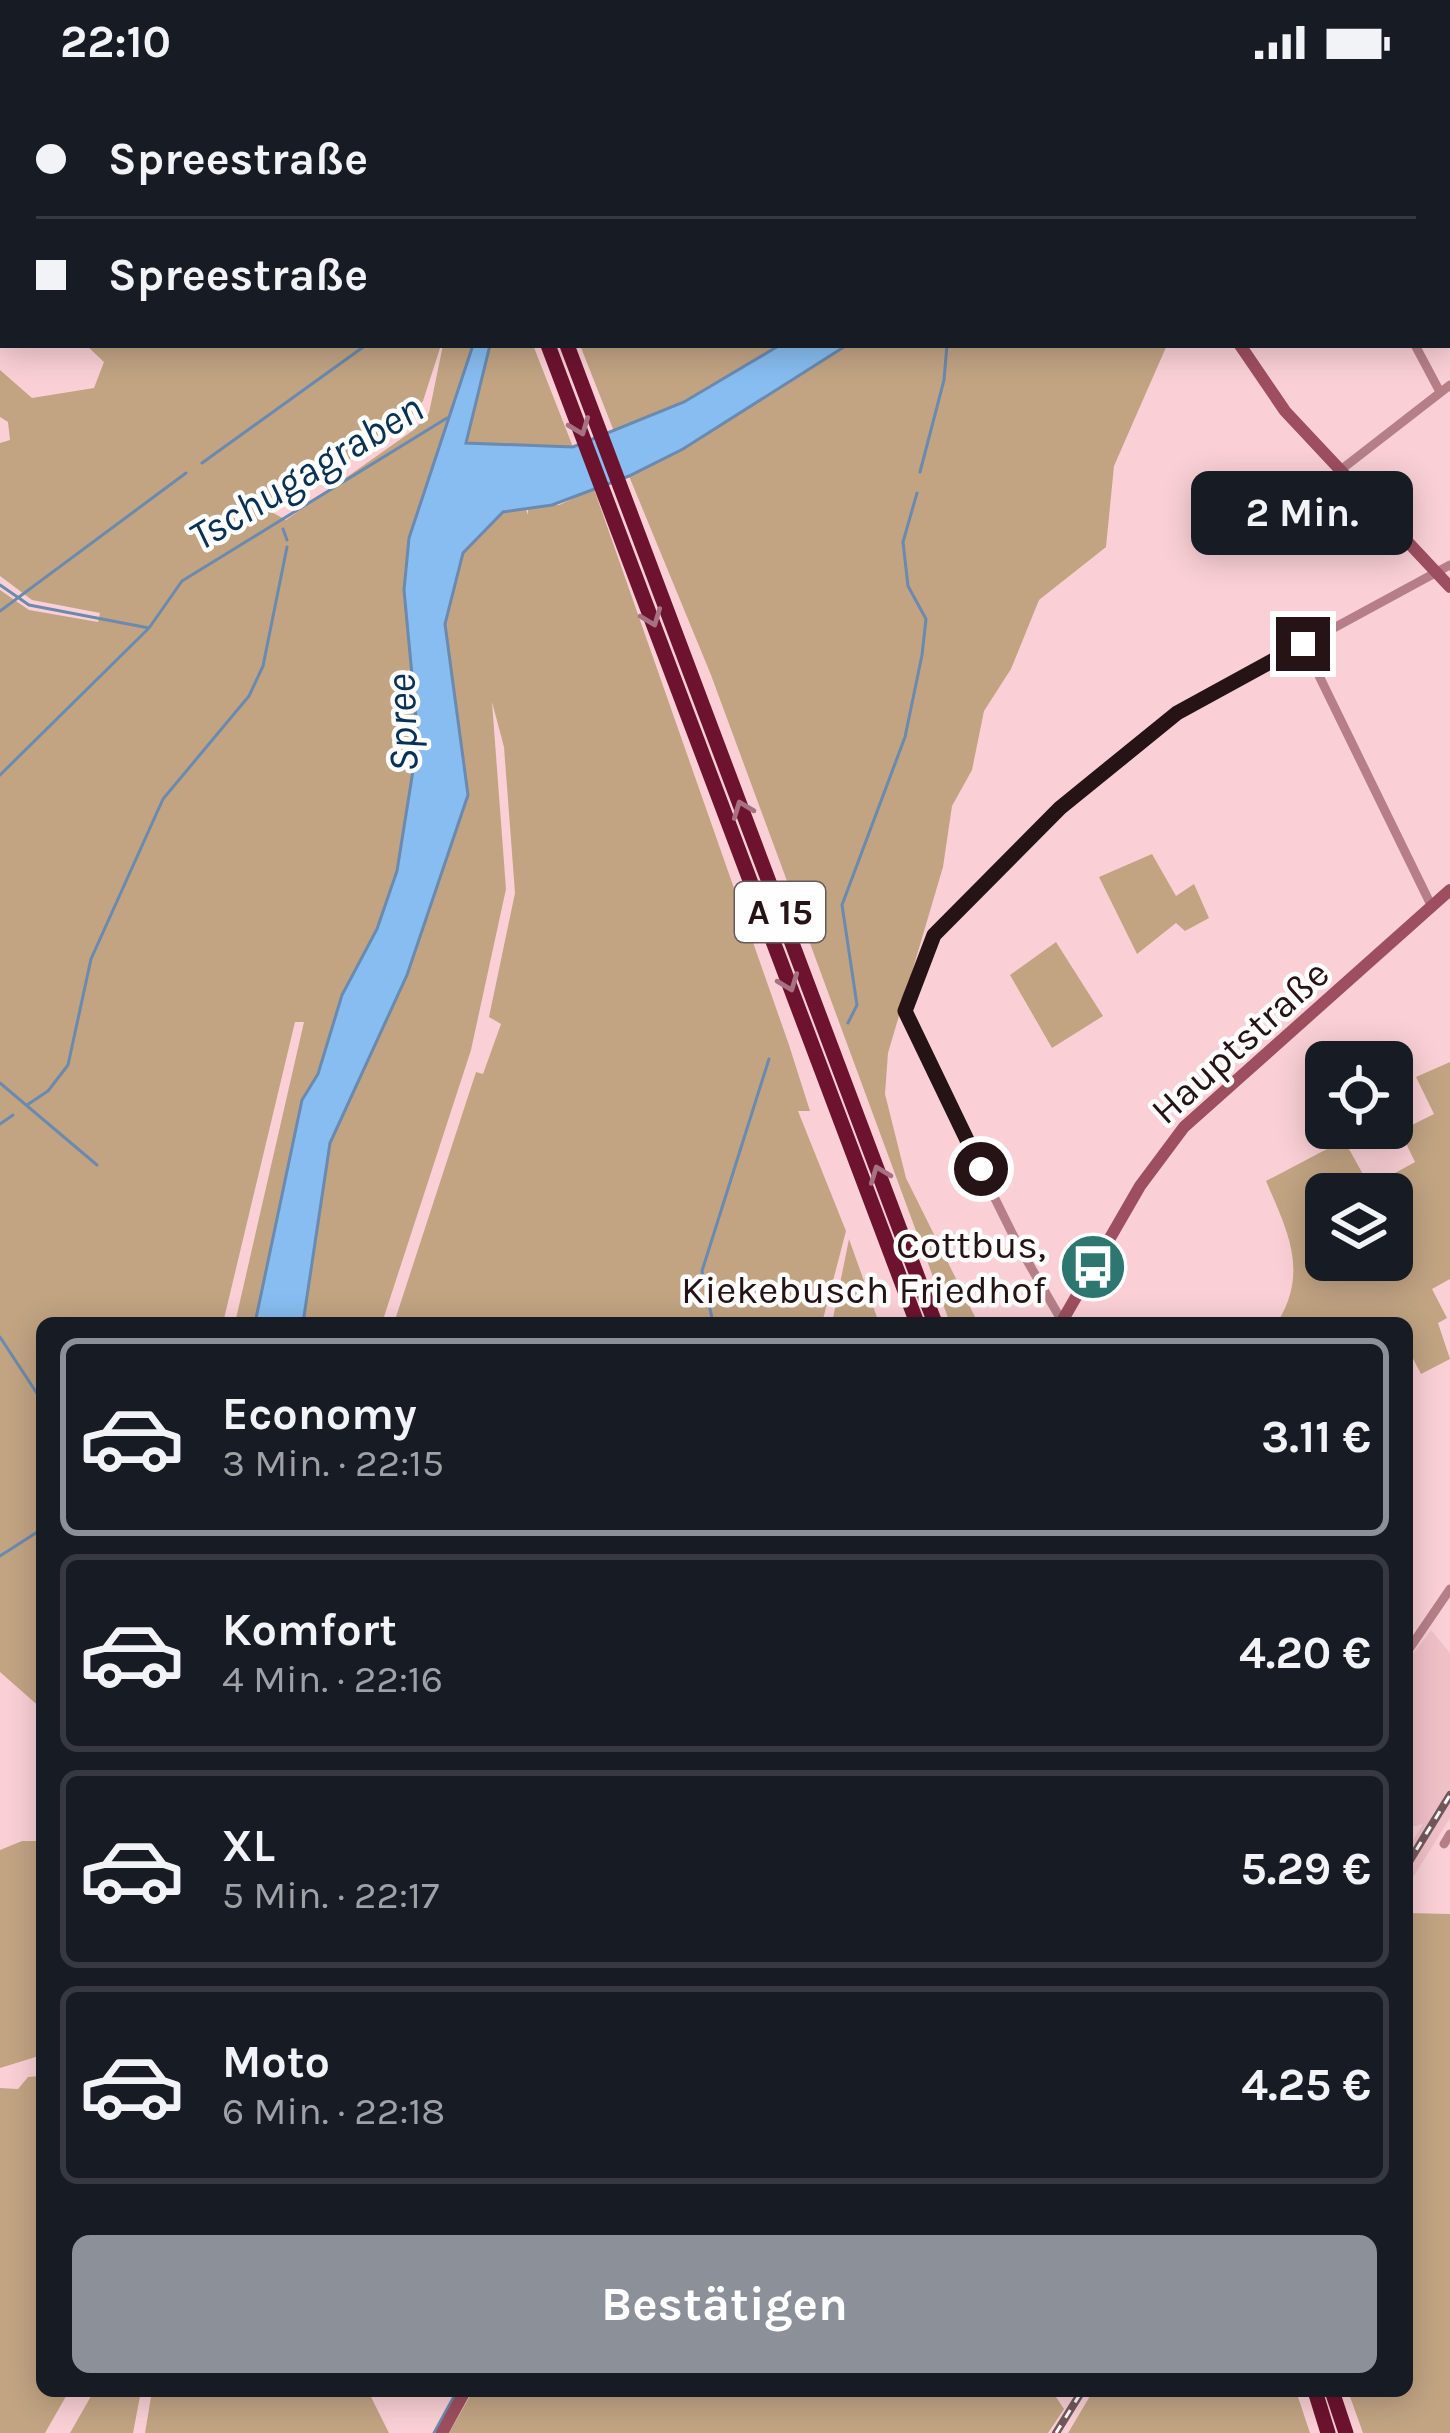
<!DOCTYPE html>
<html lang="de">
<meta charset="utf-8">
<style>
:root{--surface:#171b24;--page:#242831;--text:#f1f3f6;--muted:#9ea1a6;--line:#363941;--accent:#8c9099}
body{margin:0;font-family:Karla,sans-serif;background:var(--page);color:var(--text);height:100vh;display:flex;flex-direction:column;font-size:45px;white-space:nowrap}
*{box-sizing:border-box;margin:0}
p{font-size:39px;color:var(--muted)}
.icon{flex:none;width:66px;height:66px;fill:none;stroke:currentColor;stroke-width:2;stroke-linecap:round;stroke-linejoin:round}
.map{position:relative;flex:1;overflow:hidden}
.drawer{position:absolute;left:36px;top:1233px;width:1377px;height:1080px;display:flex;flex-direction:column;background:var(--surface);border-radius:18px;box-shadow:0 6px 30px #0003}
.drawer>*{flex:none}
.top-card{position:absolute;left:0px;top:0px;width:1452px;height:264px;box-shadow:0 6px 30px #0003;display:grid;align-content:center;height:264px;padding:0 36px;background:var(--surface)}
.controls{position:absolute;left:1305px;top:957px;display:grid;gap:24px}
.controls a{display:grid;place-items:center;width:108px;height:108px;border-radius:18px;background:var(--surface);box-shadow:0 6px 30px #0003;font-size:60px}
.end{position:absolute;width:54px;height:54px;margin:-27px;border:15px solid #251316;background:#fff;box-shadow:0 0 0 6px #fff}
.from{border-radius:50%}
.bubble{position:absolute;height:84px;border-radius:18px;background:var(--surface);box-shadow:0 6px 30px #0003;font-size:39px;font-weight:700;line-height:84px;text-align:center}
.top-card b{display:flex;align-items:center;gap:42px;height:114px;font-size:45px}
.top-card b+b{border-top:3px solid var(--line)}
.top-card i{width:30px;height:30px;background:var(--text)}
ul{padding:21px 0 0;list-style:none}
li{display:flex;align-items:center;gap:36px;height:198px;margin:0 24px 18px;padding:0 12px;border:6px solid var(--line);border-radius:18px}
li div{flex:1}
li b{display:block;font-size:45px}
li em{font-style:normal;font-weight:700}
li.current{border-color:var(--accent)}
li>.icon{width:108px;height:108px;stroke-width:1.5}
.action{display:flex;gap:24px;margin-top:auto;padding:24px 36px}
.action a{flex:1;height:138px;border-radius:18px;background:var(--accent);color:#fff;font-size:48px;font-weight:700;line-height:138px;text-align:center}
.status{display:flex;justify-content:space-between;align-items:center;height:84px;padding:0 60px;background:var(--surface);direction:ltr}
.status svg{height:33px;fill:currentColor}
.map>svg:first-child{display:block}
</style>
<div class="status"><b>22:10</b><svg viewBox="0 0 49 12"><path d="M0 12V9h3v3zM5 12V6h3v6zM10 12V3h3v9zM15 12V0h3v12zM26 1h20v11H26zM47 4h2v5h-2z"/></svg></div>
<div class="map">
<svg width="1450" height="2349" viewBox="0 0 1450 2349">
<rect width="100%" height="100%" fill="#fad0d6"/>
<path fill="#f0c0c7" d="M1431,1546L1450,1569V1734L1407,1803V1766L1423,1740L1407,1744V1578Z"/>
<path fill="#c2a483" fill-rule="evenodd" d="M86,261H441L423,317L407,339L268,426L286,436L415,345L429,329L443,261H473L409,454L404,506L418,655L397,787L377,845L342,911L318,990L302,1016L255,1239H235L304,938H295L223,1239H42V1625L0,1588V506L29,526L98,538L100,529L32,516L0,492V359L10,356L8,338L0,333V286L32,314L94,304L104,278Z
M490,261H533L573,363L465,360Z
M580,261H780L684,318L615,350Z
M847,261H1167L1114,382L1106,463L1039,516L1011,585L984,627L972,686L952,722L943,783L888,969L885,1010L906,1094L978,1239H950L711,591L629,392L683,365Z
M594,405L789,961L810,1027H798L846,1147L822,1239H394L476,988L483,990L501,940L489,933L515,809L504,663L492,618L506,805L471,966L382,1239H303L330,1059L407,891L468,711L445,540L463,469L503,428L525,422L528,431V421H559Z
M1152,770L1176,812L1194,800L1209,834L1185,847L1176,839L1137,870L1099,793Z
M1056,858L1103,932L1052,964L1010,891Z
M1450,978V1195L1432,1205L1447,1234L1438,1239L1450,1275L1421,1290L1407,1263V1239H1277C1309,1188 1288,1148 1266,1097L1344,1056L1370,1103L1415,1078L1400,1047L1434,1030L1416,993ZM1326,1110H1392V1176H1326Z
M849,1155L879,1239H832Z
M22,1757H42V1971L0,1984V1766Z
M1407,1829L1450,1830V2349H1363L1348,2307H1407Z
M42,1992V2307H69L45,2349H0V2004L18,2005L28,1993Z
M94,2307H141L133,2349H70Z
M152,2307H368L389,2349H145Z
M473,2307H1052L1064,2325L1048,2349H449Z
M1093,2307H1296L1310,2349H1068Z"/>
<path fill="#87bdf1" stroke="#6a8aaf" stroke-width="3" d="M473,261H490L466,359L573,363L684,318L780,261H847L683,365L629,392L552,421L503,428L463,469L445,540L468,711L407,891L330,1059L303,1239H255L302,1016L318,990L342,911L377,845L397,787L418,655L404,506L409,454Z"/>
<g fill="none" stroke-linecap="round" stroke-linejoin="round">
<path stroke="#6a8aaf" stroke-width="3" d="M202,379L366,261
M920,388L944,296L947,261
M283,445L287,456
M0,501L29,521L149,544L182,497L447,334
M0,527L186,389
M0,691L148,545
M848,939L857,921L842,821L905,653L922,571L926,535L908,502L903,458L917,409
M0,999L97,1081
M27,1021L48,1007L68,981L91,875L163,715L249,612L263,582L287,463
M0,1040L13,1031
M713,1239L702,1187L769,975
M0,1253L42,1317
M0,1472L42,1445
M434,2349L457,2307"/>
<path stroke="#b67f87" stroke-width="9" d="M1415,261L1440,308
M1338,388L1450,301
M1303,559L1432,823
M1063,1239L1017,1159L908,939L906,914L934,851L1060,725L1177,629L1450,481
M1407,1568L1450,1505
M1444,1760L1450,1750"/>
<path stroke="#9e4f5f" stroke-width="12" d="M1064,0L1066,3
M1240,261L1285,327L1450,503
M1061,1239L1140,1102L1184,1043L1450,806
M442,2349L465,2307"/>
<path stroke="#8a2943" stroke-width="14" d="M63,3L66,0
M0,79L3,76"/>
<path stroke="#6d132f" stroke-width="15" d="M449,0L450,3
M469,0L470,3
M548,261L917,1239
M567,261L935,1239
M1315,2307L1328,2349
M1332,2307L1346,2349"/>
<defs>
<path id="rail" d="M1407,1781L1450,1711
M1056,2349L1082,2307"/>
</defs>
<use href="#rail" stroke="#72585c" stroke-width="8"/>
<use href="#rail" stroke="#fefefe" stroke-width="3" stroke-dasharray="9" stroke-linecap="butt"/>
</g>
<defs><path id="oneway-chevron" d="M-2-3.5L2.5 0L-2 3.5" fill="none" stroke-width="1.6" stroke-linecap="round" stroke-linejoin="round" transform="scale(3)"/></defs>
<g stroke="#a77182">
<use href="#oneway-chevron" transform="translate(580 343) rotate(69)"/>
<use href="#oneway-chevron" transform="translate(652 534) rotate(69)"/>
<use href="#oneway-chevron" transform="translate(742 725) rotate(-111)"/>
<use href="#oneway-chevron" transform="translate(789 899) rotate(69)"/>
<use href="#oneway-chevron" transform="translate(879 1090) rotate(-111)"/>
</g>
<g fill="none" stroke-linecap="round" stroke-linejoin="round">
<path stroke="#251316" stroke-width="15" d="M981,1085L905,927L934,851L1060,724L1177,629L1303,560"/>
</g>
<defs>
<symbol id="bus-disc" viewBox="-11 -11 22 22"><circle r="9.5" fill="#2e7771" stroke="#fefefe"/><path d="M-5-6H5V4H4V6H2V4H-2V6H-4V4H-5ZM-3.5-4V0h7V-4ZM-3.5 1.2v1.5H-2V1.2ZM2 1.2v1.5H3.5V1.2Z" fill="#fff"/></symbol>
</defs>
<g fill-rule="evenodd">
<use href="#bus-disc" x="1055" y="1145" width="76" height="76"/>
</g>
<g text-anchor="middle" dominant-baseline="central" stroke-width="9" stroke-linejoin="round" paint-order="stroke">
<rect fill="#fefefe" stroke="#665a5c" stroke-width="3" x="735" y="798" width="90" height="60" rx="9"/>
<g font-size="36" font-weight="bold" fill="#251316">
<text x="780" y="828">A 15</text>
</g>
<g font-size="39" fill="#251316" stroke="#fefefe">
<text transform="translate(1240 958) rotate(-42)">Hauptstraße</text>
</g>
<g font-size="39" fill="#251316" stroke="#fefefe" text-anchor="end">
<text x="1046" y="1161">Cottbus,<tspan x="1046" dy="45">Kiekebusch Friedhof</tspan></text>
</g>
<g font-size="42" font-style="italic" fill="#083153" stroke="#fefefe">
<text transform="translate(306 388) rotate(-31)">Tschugagraben</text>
<text transform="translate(402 639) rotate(-92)">Spree</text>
</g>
</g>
</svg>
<div class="controls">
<a><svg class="icon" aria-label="locate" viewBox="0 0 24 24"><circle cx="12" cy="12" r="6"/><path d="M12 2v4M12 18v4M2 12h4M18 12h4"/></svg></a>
<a><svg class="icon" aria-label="layers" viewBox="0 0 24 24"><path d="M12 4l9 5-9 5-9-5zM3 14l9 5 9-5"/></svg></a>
</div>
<i class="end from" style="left:981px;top:1085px"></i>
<i class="end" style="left:1303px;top:560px"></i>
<div class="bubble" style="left:1191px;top:387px;width:222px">2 Min.</div>
<div class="top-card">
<b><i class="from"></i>Spreestraße</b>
<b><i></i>Spreestraße</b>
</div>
<section class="drawer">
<ul>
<li class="current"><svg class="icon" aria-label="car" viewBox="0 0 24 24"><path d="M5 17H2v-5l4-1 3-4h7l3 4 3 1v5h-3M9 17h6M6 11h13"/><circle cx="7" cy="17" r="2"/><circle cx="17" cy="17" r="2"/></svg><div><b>Economy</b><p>3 Min. · 22:15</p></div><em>3.11 €</em></li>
<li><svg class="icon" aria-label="car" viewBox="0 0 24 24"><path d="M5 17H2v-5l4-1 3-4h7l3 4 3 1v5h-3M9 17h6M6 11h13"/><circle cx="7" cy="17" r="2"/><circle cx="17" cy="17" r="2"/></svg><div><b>Komfort</b><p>4 Min. · 22:16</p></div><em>4.20 €</em></li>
<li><svg class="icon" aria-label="car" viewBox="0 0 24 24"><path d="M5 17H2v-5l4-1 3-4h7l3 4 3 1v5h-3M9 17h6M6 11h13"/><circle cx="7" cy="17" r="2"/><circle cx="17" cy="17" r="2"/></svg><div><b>XL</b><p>5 Min. · 22:17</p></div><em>5.29 €</em></li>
<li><svg class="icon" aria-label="car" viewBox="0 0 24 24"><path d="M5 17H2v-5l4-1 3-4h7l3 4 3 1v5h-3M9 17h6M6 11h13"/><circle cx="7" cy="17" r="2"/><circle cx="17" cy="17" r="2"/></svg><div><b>Moto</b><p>6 Min. · 22:18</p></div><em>4.25 €</em></li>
</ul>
<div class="action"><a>Bestätigen</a></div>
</section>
</div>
